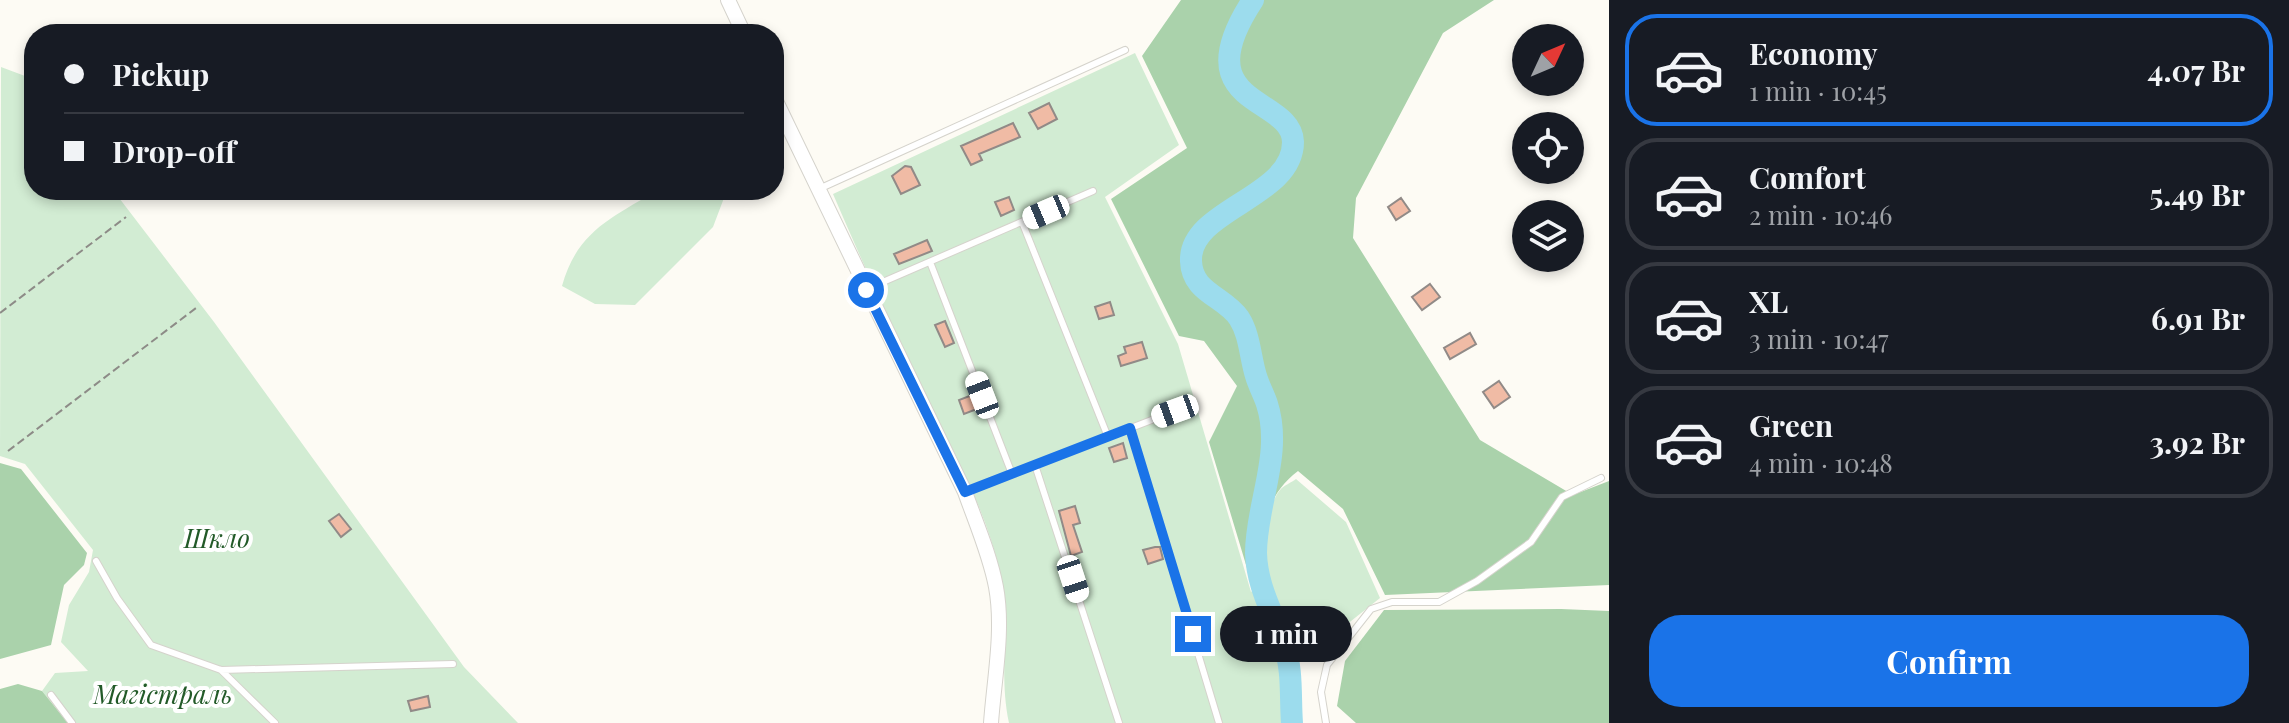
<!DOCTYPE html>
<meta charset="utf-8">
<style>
:root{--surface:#171b24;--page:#20242c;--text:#f1f3f6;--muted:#9ea1a6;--line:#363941;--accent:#1a73e8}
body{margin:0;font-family:"Playfair Display",serif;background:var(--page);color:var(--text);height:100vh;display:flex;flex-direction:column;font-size:30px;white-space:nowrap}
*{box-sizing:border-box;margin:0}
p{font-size:26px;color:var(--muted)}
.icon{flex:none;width:44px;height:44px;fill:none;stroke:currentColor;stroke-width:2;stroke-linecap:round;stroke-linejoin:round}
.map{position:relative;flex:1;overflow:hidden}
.side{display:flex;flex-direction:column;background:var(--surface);width:680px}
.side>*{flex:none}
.hud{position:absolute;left:24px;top:24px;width:760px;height:176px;border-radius:32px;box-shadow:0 4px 12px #0003;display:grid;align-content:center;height:176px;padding:0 40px;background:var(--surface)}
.needle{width:52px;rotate:46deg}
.buttons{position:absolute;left:1512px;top:24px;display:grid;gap:16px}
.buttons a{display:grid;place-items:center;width:72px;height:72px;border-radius:50%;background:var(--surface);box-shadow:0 4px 12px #0003;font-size:40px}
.end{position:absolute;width:36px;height:36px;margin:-18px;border:10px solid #1a73e8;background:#fff;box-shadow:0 0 0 4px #fff}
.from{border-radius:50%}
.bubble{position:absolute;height:56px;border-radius:28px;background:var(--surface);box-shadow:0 4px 12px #0003;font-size:26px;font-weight:700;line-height:56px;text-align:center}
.car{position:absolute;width:24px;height:48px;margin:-24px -12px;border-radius:10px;box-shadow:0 0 6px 2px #0007;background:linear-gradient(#fff 24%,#345 0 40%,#fff 0 76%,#345 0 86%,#fff 0)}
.hud b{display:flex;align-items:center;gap:28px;height:76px;font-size:30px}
.hud b+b{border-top:2px solid var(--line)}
.hud i{width:20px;height:20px;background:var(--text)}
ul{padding:14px 0 0;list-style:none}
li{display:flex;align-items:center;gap:24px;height:112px;margin:0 16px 12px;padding:0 24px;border:4px solid var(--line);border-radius:32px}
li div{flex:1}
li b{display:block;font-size:30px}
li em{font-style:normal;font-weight:700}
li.on{border-color:var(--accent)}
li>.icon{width:72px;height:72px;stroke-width:1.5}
.button{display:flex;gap:16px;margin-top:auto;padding:16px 40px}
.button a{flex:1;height:92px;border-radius:32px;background:var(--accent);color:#fff;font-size:32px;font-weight:700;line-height:92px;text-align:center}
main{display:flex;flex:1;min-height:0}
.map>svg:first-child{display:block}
</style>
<main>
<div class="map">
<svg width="1609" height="723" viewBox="0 0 1609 723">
<rect width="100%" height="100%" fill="#fdfbf4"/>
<path fill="#d2ecd3" d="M1135,53L1179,145L1105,197L1178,344L1251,592L1264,579C1264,556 1264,509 1280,490C1283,486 1292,482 1296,479L1346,522L1380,598L1297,664L1300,723H1009C998,673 1011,622 1000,572C985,507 951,447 922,387C890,324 861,259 833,194Z
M1,67L25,76L34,87V190H113L214,322L464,667L518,723H68L42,691L55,673L88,671L61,642L69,605L89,572L93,550L25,464L0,456Z
M658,190H727L713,227L635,305L595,304L562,286C577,231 613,217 658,190Z"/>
<path fill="#aad2ab" d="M1181,0H1494L1443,33L1356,198L1353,238L1480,440L1573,495L1609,481V585L1385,595L1343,509L1298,471C1262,498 1261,536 1262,578L1253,588L1209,442L1237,386L1204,341L1179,336L1111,199L1187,148L1142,56Z
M0,463L21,469L87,553L84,565L64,585L51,645L0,659Z
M1561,609L1609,611V723H1356L1337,706L1345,661L1384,610Z
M18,684L42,691L68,723H0V689Z"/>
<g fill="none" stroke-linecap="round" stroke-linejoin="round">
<path stroke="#9cdced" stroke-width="22" d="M1253,0C1182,108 1292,95 1293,142C1293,198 1189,209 1191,261C1192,293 1224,296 1239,318C1250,335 1250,357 1256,376C1259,386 1264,395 1267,404C1283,454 1256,504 1256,553C1257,588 1274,614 1284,645C1293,670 1290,697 1292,723"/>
</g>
<path fill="#f0bba5" stroke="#918a87" stroke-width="2" d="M1049,103L1057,119L1038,129L1029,113Z
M1013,123L1020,137L979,154L982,160L971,165L961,146Z
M905,166L911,167L920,185L901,194L892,176Z
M1009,197L1014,210L1001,216L995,202Z
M1401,198L1410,211L1396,220L1388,207Z
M927,240L932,251L899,264L894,254Z
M1430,284L1440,297L1422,310L1412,297Z
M1110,302L1114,315L1099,319L1095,307Z
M945,321L954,343L945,347L935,325Z
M1470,333L1476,344L1450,359L1444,348Z
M1142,342L1147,358L1121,366L1118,356L1126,353L1124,347Z
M1499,381L1510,397L1494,408L1483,392Z
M972,395L977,409L964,414L959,400Z
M1123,443L1127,458L1114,462L1109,448Z
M1075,506L1080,523L1073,525L1082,552L1071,556L1059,511Z
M339,514L351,529L341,537L329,521Z
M1155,547H1160L1163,559L1148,564L1143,550Z
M428,696L430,707L411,711L408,701Z"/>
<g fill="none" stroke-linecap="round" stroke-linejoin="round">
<defs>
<path id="service" d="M821,188L1125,50
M1022,222L1108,437
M930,262L1012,474
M869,288L1093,191
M1130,428L1219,723
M1035,465L1119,723
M965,492L1175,411
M96,561L117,598L151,645L221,670L453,664
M221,670L275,723
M51,695L72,723
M1326,723L1321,692L1327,665L1371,609L1392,602H1439L1477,581L1531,542L1562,497L1601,478"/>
<path id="tertiary" d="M728,0L744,34
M774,97L965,492C976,523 990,555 996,587C1004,630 994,680 991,723"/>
</defs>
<use href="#service" stroke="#d5d3cc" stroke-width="8"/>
<use href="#tertiary" stroke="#d5d3cc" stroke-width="16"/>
<path stroke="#8d8b87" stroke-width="2" stroke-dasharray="8 4" stroke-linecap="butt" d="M0,313L126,217
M8,451L196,308"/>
<use href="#service" stroke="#fff" stroke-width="6"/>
<use href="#tertiary" stroke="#fff" stroke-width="14"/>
</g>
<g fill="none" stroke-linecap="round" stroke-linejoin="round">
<path stroke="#1a73e8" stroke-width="10" d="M866,290L965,492L1130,428L1193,634"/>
</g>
<g text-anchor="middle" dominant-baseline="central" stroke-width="8" stroke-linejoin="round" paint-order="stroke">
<g font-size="26" font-style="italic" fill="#225a28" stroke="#fff">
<text x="217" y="537">Шкло</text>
<text x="163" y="693">Магістраль</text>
</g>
</g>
</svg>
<div class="buttons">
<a><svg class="needle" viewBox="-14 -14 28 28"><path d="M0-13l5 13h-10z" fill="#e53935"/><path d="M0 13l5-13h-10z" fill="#9ea1a6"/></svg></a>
<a><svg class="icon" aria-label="locate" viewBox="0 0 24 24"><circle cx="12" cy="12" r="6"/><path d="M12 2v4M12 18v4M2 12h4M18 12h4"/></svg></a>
<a><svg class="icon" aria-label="layers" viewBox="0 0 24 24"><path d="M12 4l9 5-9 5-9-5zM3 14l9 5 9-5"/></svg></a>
</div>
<i class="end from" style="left:866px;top:290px"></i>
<i class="end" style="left:1193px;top:634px"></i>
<div class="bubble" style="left:1220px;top:606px;width:132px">1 min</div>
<i class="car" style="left:1046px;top:212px;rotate:247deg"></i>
<i class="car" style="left:982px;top:395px;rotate:339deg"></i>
<i class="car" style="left:1175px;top:411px;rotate:250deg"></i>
<i class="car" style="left:1073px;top:579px;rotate:162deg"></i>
<div class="hud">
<b><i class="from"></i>Pickup</b>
<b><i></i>Drop-off</b>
</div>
</div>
<section class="side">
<ul>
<li class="on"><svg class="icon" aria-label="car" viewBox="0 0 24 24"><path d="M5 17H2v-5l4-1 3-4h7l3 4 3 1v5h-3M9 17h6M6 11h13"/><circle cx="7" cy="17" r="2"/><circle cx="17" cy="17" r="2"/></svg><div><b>Economy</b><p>1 min · 10:45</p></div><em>4.07 Br</em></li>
<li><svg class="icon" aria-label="car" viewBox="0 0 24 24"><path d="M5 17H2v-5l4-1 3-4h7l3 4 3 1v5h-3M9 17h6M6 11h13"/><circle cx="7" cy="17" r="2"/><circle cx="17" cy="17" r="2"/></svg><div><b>Comfort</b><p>2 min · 10:46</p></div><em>5.49 Br</em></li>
<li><svg class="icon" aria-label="car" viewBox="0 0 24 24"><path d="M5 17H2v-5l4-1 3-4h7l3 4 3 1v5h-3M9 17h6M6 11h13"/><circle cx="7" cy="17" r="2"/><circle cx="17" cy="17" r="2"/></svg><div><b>XL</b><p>3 min · 10:47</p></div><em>6.91 Br</em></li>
<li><svg class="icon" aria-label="car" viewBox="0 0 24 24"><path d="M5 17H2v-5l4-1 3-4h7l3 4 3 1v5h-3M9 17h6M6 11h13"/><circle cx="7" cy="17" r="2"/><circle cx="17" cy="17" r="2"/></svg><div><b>Green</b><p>4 min · 10:48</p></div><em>3.92 Br</em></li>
</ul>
<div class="button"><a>Confirm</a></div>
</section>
</main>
